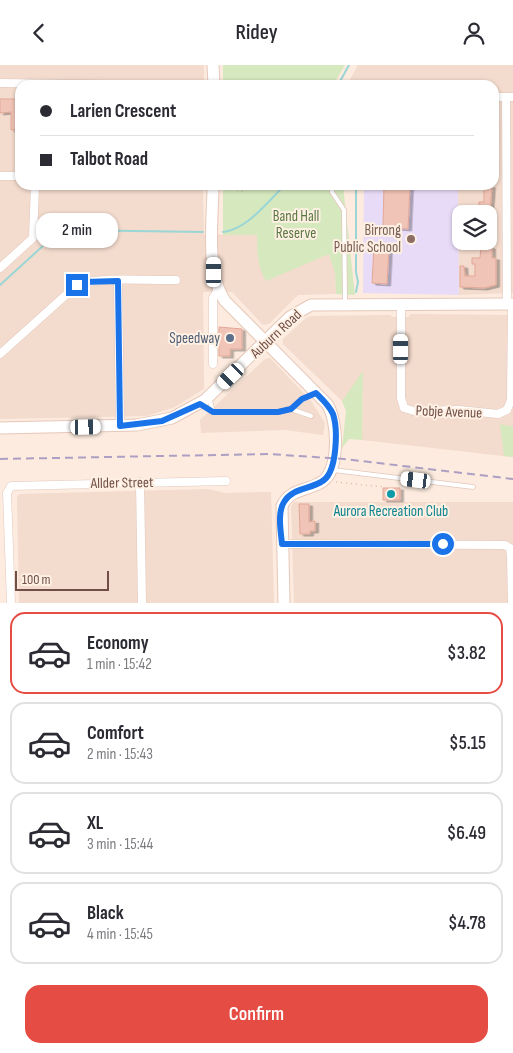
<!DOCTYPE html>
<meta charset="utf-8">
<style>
:root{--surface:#fff;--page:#f2f2f3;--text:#2b2b33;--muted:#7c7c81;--line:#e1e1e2;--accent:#e54d44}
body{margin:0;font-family:"Sofia Sans Condensed",sans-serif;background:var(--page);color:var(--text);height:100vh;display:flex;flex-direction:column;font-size:19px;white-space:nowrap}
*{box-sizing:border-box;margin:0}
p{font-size:16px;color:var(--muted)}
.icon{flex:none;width:28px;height:28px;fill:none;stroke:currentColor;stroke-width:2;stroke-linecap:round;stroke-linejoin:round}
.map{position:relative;height:538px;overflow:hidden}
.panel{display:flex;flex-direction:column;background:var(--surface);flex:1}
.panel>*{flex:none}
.hud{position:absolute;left:15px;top:15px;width:484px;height:110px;border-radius:15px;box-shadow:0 1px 4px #0004;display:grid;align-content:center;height:110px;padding:0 25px;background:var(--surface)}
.tools{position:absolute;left:452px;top:140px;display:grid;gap:10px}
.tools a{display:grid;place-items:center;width:45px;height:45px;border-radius:10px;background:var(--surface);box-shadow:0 1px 4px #0004;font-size:25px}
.scale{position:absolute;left:15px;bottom:12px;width:94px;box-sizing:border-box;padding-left:5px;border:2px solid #714f47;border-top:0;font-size:14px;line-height:18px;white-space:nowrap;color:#714f47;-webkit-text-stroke:4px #fff0e4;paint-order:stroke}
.end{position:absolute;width:22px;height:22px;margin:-11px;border:6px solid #1a73e8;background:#fff;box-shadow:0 0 0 2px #fff}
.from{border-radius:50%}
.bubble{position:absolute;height:35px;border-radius:15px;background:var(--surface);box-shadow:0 1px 4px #0004;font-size:16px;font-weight:600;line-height:35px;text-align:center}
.car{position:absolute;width:15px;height:30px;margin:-15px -8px;border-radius:6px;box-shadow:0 0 4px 1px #0007;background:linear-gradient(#fff 24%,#345 0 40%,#fff 0 76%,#345 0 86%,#fff 0)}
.hud b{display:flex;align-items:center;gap:18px;height:48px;font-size:19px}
.hud b+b{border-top:1px solid var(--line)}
.hud i{width:12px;height:12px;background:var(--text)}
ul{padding:9px 0 0;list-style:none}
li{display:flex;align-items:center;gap:15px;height:82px;margin:0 10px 8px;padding:0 15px;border:2px solid var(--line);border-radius:15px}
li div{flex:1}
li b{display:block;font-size:19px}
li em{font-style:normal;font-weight:600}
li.on{border-color:var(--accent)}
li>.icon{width:45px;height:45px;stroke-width:1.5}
.button{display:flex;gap:10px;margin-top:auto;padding:10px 25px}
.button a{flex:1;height:58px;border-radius:15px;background:var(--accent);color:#fff;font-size:20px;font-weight:600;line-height:58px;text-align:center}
header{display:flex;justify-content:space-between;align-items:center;height:65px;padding:0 25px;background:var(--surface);font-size:22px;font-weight:600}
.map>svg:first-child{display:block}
</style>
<header><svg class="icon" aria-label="back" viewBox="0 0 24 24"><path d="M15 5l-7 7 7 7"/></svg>Ridey<svg class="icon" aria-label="person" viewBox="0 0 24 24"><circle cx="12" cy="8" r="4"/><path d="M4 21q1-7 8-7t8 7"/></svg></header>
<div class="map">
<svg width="513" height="538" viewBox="0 0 513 538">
<defs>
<filter id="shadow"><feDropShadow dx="3.5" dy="2" stdDeviation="0" flood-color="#0004"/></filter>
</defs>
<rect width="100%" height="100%" fill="#fcebde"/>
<path fill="#f3dbcd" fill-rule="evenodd" d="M0,0H204V20H20V120H203L204,170L257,169L258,195L266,216L329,188L335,208L336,229L298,230L269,259L263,260L232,227H203L204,324L175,342L147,351L0,354Z
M358,0H513V228L459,230L458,120H494V20H347ZM461,149H489V176H461Z
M411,249L513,250V392L362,375L363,307L342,336L283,279V274L306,253L311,251L390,250L393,252H408Z
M270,293L311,336L325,358L323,370L285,365L201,368L200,355L265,294Z
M208,424L225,428L271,427L274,538H19L17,432L20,429Z
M294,437H513V538H294L291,441Z"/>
<path fill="#e8dbf7" d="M364,120H458L459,230L363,228Z"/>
<path fill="#d6e8be" d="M223,0H345L333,20H223Z
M223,120H343L355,230L336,229L335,208L329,189L266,216C257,201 257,186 257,170H223Z
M363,306L362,375L349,374L342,383L346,346L342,336Z
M500,359L513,362V392L504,391Z"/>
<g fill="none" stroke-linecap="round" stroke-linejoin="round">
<path stroke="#9ad6d5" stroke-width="2" d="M338,20L349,0
M356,120V207L358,217L356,227
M223,167C248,164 268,136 285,120
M0,220L56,169L66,165L203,167"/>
</g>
<path fill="#f0c4b6" stroke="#e3a797" filter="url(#shadow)" d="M0,34H20V64L11,65V47L0,48Z
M384,120H410L408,164L383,162Z
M484,121H492L490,146H479V137H484Z
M374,181L389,182L387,219L372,218Z
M481,182H492V193H496V220L484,223L460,222V201H464L465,211H475V199H472V193H480Z
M219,262L242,264V284H230V291H219Z
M383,423H400V435H383Z
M299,439H309V457L315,456V466H310V469H300Z"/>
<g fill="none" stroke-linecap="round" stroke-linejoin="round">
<defs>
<path id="lane" d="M331,120L332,127L344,145L345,237
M209,332L213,347
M200,339L213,347H278L291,344
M311,351L291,344L302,334L314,329
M333,405L473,422"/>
<path id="street" d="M0,18L147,20
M494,32H513
M506,32L507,239
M0,111H20
M0,203L33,173L35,120
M118,216L120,361
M401,240V333L404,343L414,346L459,345L498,349L507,345L511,335L512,239
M0,289L77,220C100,211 149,216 176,215
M213,299V233L218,225
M140,417L142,538
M282,479L505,480L510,483L511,491L512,538
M11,538L7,428L11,421L226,416"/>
<path id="secondary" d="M213,0L214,20
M213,120C213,154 205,207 225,236L327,339C338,355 340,403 323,416C309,426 290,423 282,441L284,538
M0,363L137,360L172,353L205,335L290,252L311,240L513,239"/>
</defs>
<use href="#lane" stroke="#e1c8be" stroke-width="5.5"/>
<use href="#street" stroke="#e1c8be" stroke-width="9"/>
<use href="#secondary" stroke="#e6c8bb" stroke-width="13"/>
<path stroke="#d5a79a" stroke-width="1" stroke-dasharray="1 4" stroke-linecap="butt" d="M229,120L239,127L247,125L253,120
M336,417L383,422"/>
<use href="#lane" stroke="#fff" stroke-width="4"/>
<use href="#street" stroke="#fff" stroke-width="8"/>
<use href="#secondary" stroke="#fff" stroke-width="11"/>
<path stroke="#ac9fc3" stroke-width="2" stroke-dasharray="8 5" stroke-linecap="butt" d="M0,394L269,389L344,394L513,414"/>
</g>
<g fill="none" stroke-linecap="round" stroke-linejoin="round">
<path stroke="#1a73e8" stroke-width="6" d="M77,220L84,217L118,216L120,361L162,356L200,339L213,347H278L291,344L302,334L316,328C322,334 329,340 333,349C338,364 337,405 324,415C311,425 293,422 284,437C277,448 281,467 282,479H443"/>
</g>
<circle fill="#8d6e63" stroke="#fff0e4" stroke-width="2" cx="411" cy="174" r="5"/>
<circle fill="#5c6f8a" stroke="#fff0e4" stroke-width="2" cx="230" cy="273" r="5"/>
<circle fill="#0f9aa8" stroke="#fff0e4" stroke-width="2" cx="391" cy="429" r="5"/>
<g text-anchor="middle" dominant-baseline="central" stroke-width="4" stroke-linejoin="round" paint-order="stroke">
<g font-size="15" fill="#597740" stroke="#fff0e4">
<text x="296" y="151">Band Hall<tspan x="296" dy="17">Reserve</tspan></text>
</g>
<g font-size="15" fill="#785e54" stroke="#fff0e4" text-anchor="end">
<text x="401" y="165">Birrong<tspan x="401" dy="17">Public School</tspan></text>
</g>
<g font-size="15" fill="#714f47" stroke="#fff0e4">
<text transform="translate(276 269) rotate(-43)">Auburn Road</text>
<text transform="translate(449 347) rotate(2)">Pobje Avenue</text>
<text transform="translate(122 418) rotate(-1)">Allder Street</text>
</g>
<g font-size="15" fill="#4e5e75" stroke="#fff0e4" text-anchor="end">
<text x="220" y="273">Speedway</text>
</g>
<g font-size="15" fill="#0d838f" stroke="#fff0e4">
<text x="391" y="446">Aurora Recreation Club</text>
</g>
</g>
</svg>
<div class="tools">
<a><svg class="icon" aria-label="layers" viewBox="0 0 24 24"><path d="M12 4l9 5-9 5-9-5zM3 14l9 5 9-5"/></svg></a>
</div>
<div class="scale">100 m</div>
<i class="end from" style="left:443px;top:479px"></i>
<i class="end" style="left:77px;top:220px"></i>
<div class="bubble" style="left:36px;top:148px;width:82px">2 min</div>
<i class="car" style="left:214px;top:207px;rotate:0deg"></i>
<i class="car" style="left:401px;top:284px;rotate:0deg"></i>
<i class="car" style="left:231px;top:311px;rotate:226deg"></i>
<i class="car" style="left:86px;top:362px;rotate:89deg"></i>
<i class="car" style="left:416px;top:415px;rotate:277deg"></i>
<div class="hud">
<b><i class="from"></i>Larien Crescent</b>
<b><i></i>Talbot Road</b>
</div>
</div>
<section class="panel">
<ul>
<li class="on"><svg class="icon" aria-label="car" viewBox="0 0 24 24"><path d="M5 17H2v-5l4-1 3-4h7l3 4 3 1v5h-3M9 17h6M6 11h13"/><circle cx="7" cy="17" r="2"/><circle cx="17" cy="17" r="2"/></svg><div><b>Economy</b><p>1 min · 15:42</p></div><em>$3.82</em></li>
<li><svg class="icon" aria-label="car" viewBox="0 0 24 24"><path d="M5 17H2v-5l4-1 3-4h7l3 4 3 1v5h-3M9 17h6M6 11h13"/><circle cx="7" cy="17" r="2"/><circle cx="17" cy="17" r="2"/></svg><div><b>Comfort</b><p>2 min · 15:43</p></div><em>$5.15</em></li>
<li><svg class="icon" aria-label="car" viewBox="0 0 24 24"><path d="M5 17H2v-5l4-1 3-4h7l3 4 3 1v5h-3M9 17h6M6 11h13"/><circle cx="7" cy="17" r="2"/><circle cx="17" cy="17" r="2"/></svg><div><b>XL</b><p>3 min · 15:44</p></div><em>$6.49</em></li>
<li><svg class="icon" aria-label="car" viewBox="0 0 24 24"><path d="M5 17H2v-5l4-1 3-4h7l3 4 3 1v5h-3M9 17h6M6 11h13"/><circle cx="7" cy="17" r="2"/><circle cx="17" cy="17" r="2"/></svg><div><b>Black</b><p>4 min · 15:45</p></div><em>$4.78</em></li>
</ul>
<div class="button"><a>Confirm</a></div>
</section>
